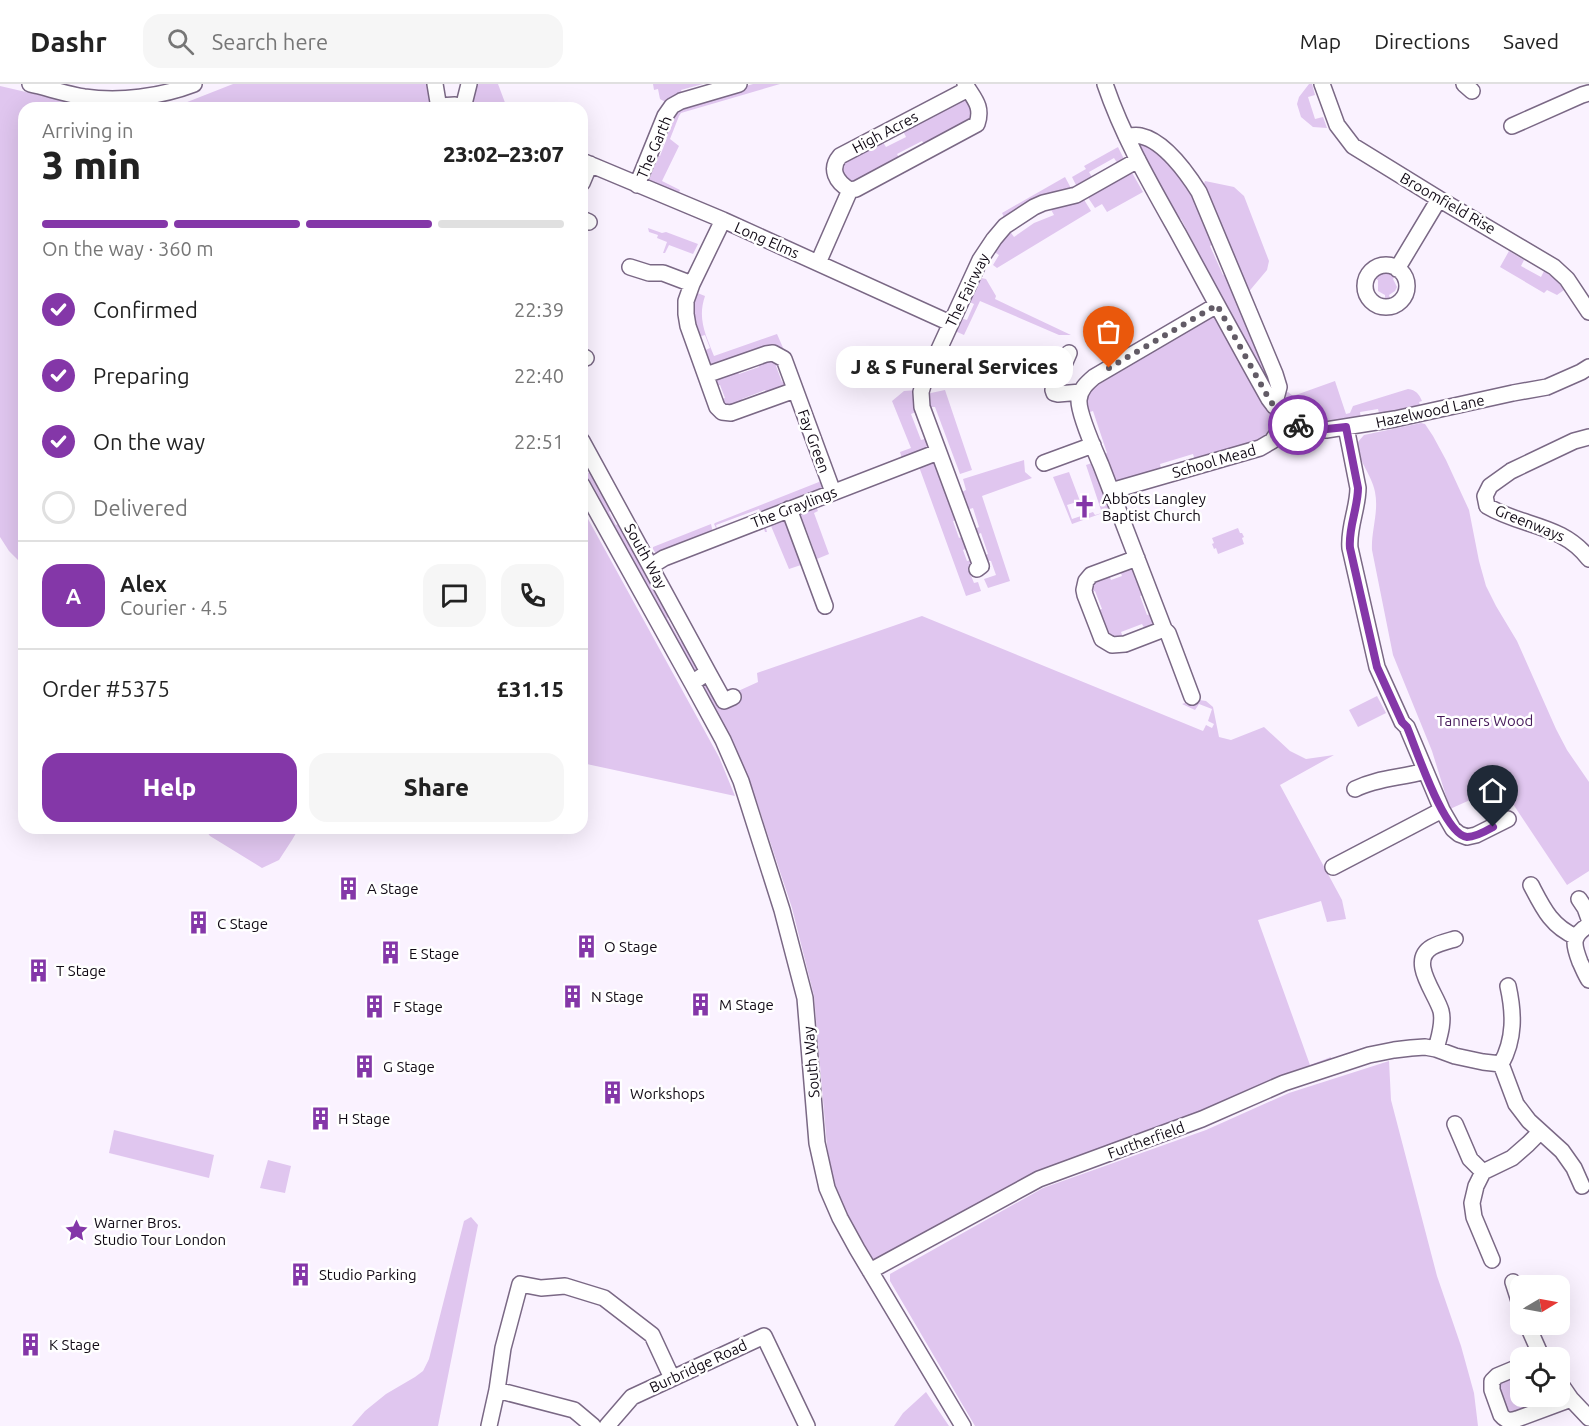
<!DOCTYPE html>
<html lang="en">
<head>
<meta charset="utf-8">
<style>
  body { margin:0; font-family:Ubuntu,sans-serif; background:#f6f6f6; color:#222; height:100vh; display:flex; flex-direction:column; font-size:22px; white-space:nowrap }
  * { box-sizing:border-box; margin:0 }
  p { font-size:20px; color:#767676 }
  .icon { flex:none; width:33px; height:33px; fill:none; stroke:currentColor; stroke-width:2; stroke-linecap:round; stroke-linejoin:round }
  .map { position:relative; flex:1; overflow:hidden }
  .details { position:absolute; left:18px; top:18px; width:570px; height:732px; display:flex; flex-direction:column; background:#fff; border-radius:18px; box-shadow:0 6px 24px #0002 }
  .details>* { flex:none }
  .needle { width:39px; rotate:80deg }
  .controls { position:absolute; left:1510px; top:1191px; display:grid; gap:12px }
  .controls a { display:grid; place-items:center; width:60px; height:60px; border-radius:12px; background:#fff; box-shadow:0 6px 24px #0002; font-size:30px }
  .pin { position:absolute; display:grid; place-items:center; width:51px; height:51px; color:#fff; margin:-62px -26px; border-radius:50% 50% 50% 0; rotate:-45deg; box-shadow:0 0 6px #0007 }
  .pin .icon { rotate:45deg }
  .courier { position:absolute; display:grid; place-items:center; width:60px; height:60px; margin:-30px; border:4px solid #8437a8; border-radius:50%; background:#fff; color:#222; box-shadow:0 2px 8px #0007 }
  .bubble { position:absolute; height:42px; border-radius:18px; background:#fff; box-shadow:0 6px 24px #0002; font-size:20px; font-weight:800; line-height:42px; text-align:center }
  .summary em { font-style:normal; font-weight:800 }
  .summary div { display:flex; flex-direction:column-reverse }
  .summary { display:flex; align-items:center; justify-content:space-between; height:102px; padding:0 24px }
  h1 { font-size:39px; font-weight:800; line-height:45px }
  .bar { display:grid; grid-template-columns:repeat(4,1fr); gap:9px 6px; align-content:center; height:72px; padding:0 24px }
  .bar i { height:8px; border-radius:4px; background:#e0e0e0 }
  .bar .on { background:#8437a8 }
  .bar p { grid-column:span 4 }
  .line { display:flex; align-items:center; gap:15px; padding:0 24px; border-top:2px solid #e0e0e0 }
  .line div { flex:1 }
  .round { display:grid; place-items:center; flex:none; width:63px; height:63px; border-radius:18px; background:#f6f6f6 }
  ol { padding:0 24px; list-style:none }
  li { display:flex; align-items:center; gap:18px; height:66px }
  li p { margin-inline-start:auto }
  li .icon { padding:6px; border-radius:50%; background:#8437a8; color:#fff; stroke-width:4 }
  li:last-child { color:#767676 }
  li i { width:33px; height:33px; border:3px solid #e0e0e0; border-radius:50% }
  .action { display:flex; gap:12px; margin-top:auto; padding:12px 24px }
  .action a { flex:1; height:69px; border-radius:18px; background:#8437a8; color:#fff; font-size:24px; font-weight:800; line-height:69px; text-align:center }
  .action a+a { background:#f6f6f6; color:#222 }
  header { display:flex; align-items:center; gap:36px; box-sizing:border-box; height:84px; padding:0 30px; background:#fff; border-bottom:2px solid #e0e0e0 }
  header strong { font-size:28px }
  nav { display:flex; gap:33px; margin-inline-start:auto; font-size:21px }
  .search { width:420px; height:54px; background:#f6f6f6; display:flex; align-items:center; gap:15px; box-sizing:border-box; padding:0 21px; border-radius:18px; color:#767676; font-size:22px }
  .map>svg:first-child { display:block }
</style>
</head>
<body>
<header>
<strong>Dashr</strong>
<div class="search"><svg class="icon" aria-label="search" viewBox="0 0 24 24"><circle cx="10" cy="10" r="6"/><path d="M15 15l6 6"/></svg>Search here</div>
<nav><a>Map</a><a>Directions</a><a>Saved</a></nav>
</header>
<div class="map">
<svg width="1589" height="1342" viewBox="0 0 1589 1342">
  <rect width="100%" height="100%" fill="#faf2ff"/>
  <!-- green -->
  <path fill="#e0c6ef" d="M 233,0 L 428,0 L 431,24 L 172,24 Z
    M 475,0 L 498,0 L 507,24 C 494,24 480,27 470,19 Z
    M 653,0 L 703,0 L 681,6 L 683,13 L 669,20 L 660,15 L 658,5 L 654,6 Z
    M 753,0 L 780,0 L 681,29 L 679,32 L 670,55 L 679,62 L 662,97 L 680,106 L 678,112 L 646,97 L 653,69 L 660,72 L 667,54 L 661,51 L 681,21 Z
    M 1309,0 L 1312,0 L 1315,11 L 1308,13 L 1315,35 L 1323,33 L 1327,44 L 1313,43 L 1301,33 L 1297,20 L 1299,13 Z
    M 0,2 L 69,18 L 75,24 L 24,24 L 24,482 L 9,467 L 0,453 Z
    M 963,14 L 968,15 L 976,32 L 926,63 L 922,57 L 897,70 L 901,77 L 853,100 L 844,95 L 841,80 L 844,76 L 881,55 L 886,63 L 906,53 L 902,45 Z
    M 1137,58 L 1149,59 L 1186,96 L 1216,158 L 1210,162 L 1223,191 L 1230,188 L 1267,292 L 1273,296 L 1270,307 L 1196,174 L 1196,164 L 1181,135 L 1174,131 L 1138,62 Z
    M 1118,63 L 1124,75 L 1118,80 L 1114,74 L 1089,88 L 1093,95 L 1077,103 L 1072,93 L 1086,85 L 1084,82 Z
    M 1131,87 L 1143,108 L 1107,128 L 1102,120 L 1095,124 L 1087,112 Z
    M 1065,93 L 1072,106 L 1005,135 L 1002,129 Z
    M 1205,97 L 1234,103 L 1244,112 L 1269,177 L 1267,186 L 1246,211 L 1203,102 Z
    M 1083,114 L 1091,127 L 997,184 L 993,181 L 999,171 L 991,166 L 1009,146 L 1014,153 L 1034,139 L 1054,131 L 1049,122 Z
    M 648,144 L 662,149 L 666,148 L 698,160 L 693,170 L 669,161 L 665,169 L 663,169 L 667,158 L 657,154 L 658,151 L 649,148 Z
    M 1509,167 L 1524,176 L 1521,182 L 1541,193 L 1544,187 L 1558,197 L 1564,206 L 1557,211 L 1547,206 L 1544,209 L 1500,183 Z
    M 1386,187 L 1396,190 L 1393,195 L 1397,203 L 1395,207 L 1389,211 L 1391,218 L 1385,219 L 1385,211 L 1378,207 L 1378,196 L 1373,194 L 1377,190 Z
    M 977,193 L 986,195 L 996,212 L 995,215 L 1071,251 L 1059,251 L 980,217 L 964,251 L 955,247 L 960,234 L 967,236 L 974,220 L 965,216 Z
    M 695,208 L 705,212 C 697,235 706,251 714,272 L 777,250 L 784,266 L 772,261 L 719,281 L 710,280 L 707,277 L 703,267 L 710,264 L 705,251 L 698,253 L 691,229 Z
    M 1215,232 L 1264,320 L 1278,338 L 1266,356 L 1196,379 L 1193,370 L 1160,380 L 1162,389 L 1115,399 L 1101,371 L 1107,369 L 1093,327 L 1087,329 L 1085,315 L 1095,297 L 1098,301 L 1210,233 Z
    M 947,263 L 956,267 L 950,280 L 963,288 L 960,296 L 927,303 Z
    M 767,272 L 782,279 L 776,282 L 782,298 L 789,296 L 789,300 L 768,313 L 765,306 L 742,315 L 744,322 L 732,325 L 718,317 L 725,314 L 720,301 L 713,303 L 713,296 L 736,283 L 739,290 L 759,283 L 756,275 Z
    M 1335,297 L 1346,330 L 1350,329 L 1353,322 L 1408,305 C 1416,306 1419,310 1422,317 L 1419,318 L 1420,321 L 1429,320 L 1430,323 L 1380,333 L 1378,325 L 1360,328 L 1361,335 C 1325,341 1316,341 1282,325 L 1282,315 L 1286,313 L 1285,309 L 1288,308 L 1293,312 Z
    M 918,306 L 918,327 L 911,330 L 921,356 L 928,354 C 929,369 916,372 903,378 L 900,368 L 911,364 L 892,317 L 904,307 Z
    M 945,306 L 972,386 L 960,390 L 935,323 L 927,323 L 926,310 Z
    M 1421,339 L 1425,340 L 1433,352 L 1446,376 L 1469,426 L 1479,477 L 1486,502 L 1496,522 L 1517,557 L 1556,645 L 1567,666 L 1589,698 L 1589,787 L 1567,801 L 1501,702 L 1450,725 L 1432,667 L 1393,571 L 1372,466 C 1371,447 1379,428 1375,408 C 1372,391 1358,377 1357,359 L 1364,351 Z
    M 936,376 L 960,435 L 953,437 L 959,454 L 966,451 L 971,463 L 963,466 L 967,477 L 975,475 L 972,482 L 968,484 L 974,499 L 978,498 L 981,507 L 966,512 L 918,380 Z
    M 1024,376 L 1025,388 L 1032,394 L 982,412 L 1010,497 L 988,504 L 984,495 L 996,491 L 991,477 L 985,476 L 981,473 L 988,470 L 981,449 L 973,452 L 971,447 L 979,443 L 973,424 L 963,427 L 957,410 L 966,406 L 963,395 Z
    M 1092,379 L 1094,380 L 1111,426 L 1072,440 L 1053,393 L 1069,388 L 1080,417 L 1067,421 L 1072,435 L 1093,428 L 1095,431 L 1102,429 L 1086,381 Z
    M 582,382 L 586,390 L 594,386 L 615,424 L 609,428 L 616,441 L 622,438 L 673,530 L 667,534 L 681,558 L 687,555 L 701,585 L 696,589 L 692,588 L 582,391 Z
    M 824,396 L 826,403 L 762,432 L 759,425 L 716,441 L 718,448 L 714,440 L 715,439 Z
    M 815,421 L 818,427 L 814,429 L 829,470 L 812,477 L 808,468 L 814,466 L 806,445 L 801,447 L 798,429 Z
    M 582,424 L 719,673 L 735,712 L 582,679 Z
    M 784,434 L 787,436 L 804,480 L 789,485 L 771,442 L 766,444 L 767,448 L 765,448 L 763,441 Z
    M 711,440 L 713,449 L 656,470 L 653,465 L 653,463 Z
    M 1238,444 L 1240,449 L 1242,449 L 1244,453 L 1242,454 L 1244,460 L 1218,470 L 1216,464 L 1214,465 L 1212,460 L 1214,459 L 1212,454 Z
    M 1134,482 L 1147,509 L 1140,512 L 1147,531 L 1154,529 L 1155,540 L 1146,547 L 1142,540 L 1121,548 L 1124,556 L 1111,556 L 1096,527 L 1102,525 L 1095,507 L 1089,509 L 1089,499 L 1108,489 L 1111,496 L 1122,492 L 1119,484 Z
    M 922,532 L 1203,647 L 1206,641 L 1212,644 L 1214,640 L 1208,637 L 1212,625 L 1199,620 L 1195,626 L 1182,620 L 1185,619 L 1188,621 L 1197,618 L 1199,616 L 1206,617 L 1213,623 L 1219,653 L 1231,656 L 1264,643 L 1290,667 L 1306,675 L 1334,671 L 1280,701 L 1342,816 L 1346,835 L 1327,838 L 1321,817 L 1258,836 L 1310,981 L 1331,973 L 1329,981 L 1037,1092 L 875,1176 L 871,1175 L 847,1132 L 833,1096 L 827,1062 L 814,912 L 792,824 L 757,718 L 701,599 L 709,598 L 723,625 L 740,617 L 736,608 L 758,598 L 757,589 Z
    M 1377,612 L 1386,629 L 1358,643 L 1349,626 Z
    M 204,744 L 299,744 L 292,756 L 279,776 L 262,784 L 210,752 Z
    M 1389,977 L 1391,1016 L 1437,1192 L 1461,1262 L 1474,1309 L 1478,1342 L 975,1342 L 890,1197 L 890,1190 L 1043,1104 L 1206,1046 L 1289,1009 Z
    M 114,1046 L 214,1071 L 209,1094 L 109,1069 Z
    M 268,1076 L 291,1082 L 285,1109 L 260,1104 Z
    M 471,1133 L 478,1141 L 438,1342 L 352,1342 L 365,1327 L 386,1310 L 415,1293 L 423,1287 L 429,1275 L 464,1137 Z
    M 1521,1288 L 1521,1312 L 1558,1312 L 1509,1332 L 1495,1301 Z
    M 926,1308 L 949,1342 L 894,1342 L 903,1329 Z"/>
  <g fill="none" stroke-linecap="round" stroke-linejoin="round">
    <defs>
      <path id="minor" d="M 30,0 C 48,4 66,10 84,13 C 120,18 160,13 194,0
        M 435,0 L 439,24
        M 1105,0 C 1123,53 1151,101 1178,149 C 1208,204 1238,260 1269,315 C 1283,335 1301,346 1326,346 L 1395,335 L 1513,309 L 1547,303 L 1581,288 L 1589,283
        M 1322,0 L 1337,41 L 1353,62 L 1439,115 L 1554,183 L 1567,195 L 1589,228
        M 1464,0 L 1472,7
        M 439,22 L 455,21 L 464,24
        M 463,24 L 469,0
        M 1512,42 L 1582,11 L 1589,9
        M 1126,52 C 1131,52 1137,51 1141,52 C 1164,57 1187,89 1199,108 L 1275,290 L 1279,303 L 1274,322
        M 582,77 L 723,136 L 950,239
        M 582,99 L 590,80
        M 637,101 L 665,32 L 672,22 L 681,17 L 739,0
        M 850,106 C 836,98 829,85 840,72 L 968,5
        M 582,135 L 589,138
        M 723,136 L 692,200 L 686,217 L 686,230 L 688,242 L 717,323 L 722,328 L 731,329 L 795,306
        M 818,179 L 850,106 L 856,105 L 977,40 C 983,22 974,15 965,0
        M1365 202a21 21 0 1 1 42 0a21 21 0 1 1-42 0Z
        M 630,183 L 649,189 L 663,189 L 692,200
        M 1397,185 L 1439,115
        M 1069,269 L 1053,306 L 1054,309 L 1058,310 L 1081,308
        M 582,272 L 586,274
        M 706,291 L 766,270 L 773,269 L 784,275 L 833,408
        M 1346,343 L 1358,404 C 1358,424 1348,444 1350,464 L 1377,583 L 1402,638 L 1407,643 L 1442,726 L 1453,745 L 1459,750 L 1467,753 L 1476,751 L 1508,735
        M 1589,353 L 1574,357 L 1511,387 L 1490,402 L 1485,412 L 1487,422 C 1522,443 1563,440 1589,475
        M 582,357 L 708,588 L 692,599
        M 1044,379 L 1093,361
        M 582,401 L 692,599 L 723,656 L 741,697 L 782,826 L 805,914 L 817,1059 L 827,1104 L 840,1134 L 857,1165 L 963,1342
        M 1111,407 L 1260,364 L 1272,357 L 1287,335
        M 789,425 L 825,522
        M 1137,474 L 1091,491 L 1086,497 L 1084,506 L 1085,511 L 1102,555 L 1112,561 L 1125,560 L 1164,545 C 1143,490 1122,436 1101,381 C 1095,367 1078,329 1079,316 C 1080,305 1087,299 1094,293 L 1217,221
        M 651,482 L 664,474 L 938,368
        M 977,485 L 981,482 L 922,323 L 921,308 L 924,298 L 980,176 L 994,155 L 1005,142 L 1034,123 L 1043,119 L 1076,111 L 1138,76
        M 1164,545 L 1168,549 L 1192,613
        M 708,588 L 724,617 L 733,613
        M 1355,705 C 1377,694 1401,694 1425,687
        M 1333,783 L 1442,726
        M 1531,801 C 1543,824 1551,842 1576,853
        M 1579,815 L 1585,824 L 1589,835
        M 1589,841 C 1571,852 1573,860 1580,878 C 1583,884 1585,890 1589,896
        M 1436,965 C 1439,953 1444,939 1441,927 C 1436,909 1408,877 1432,863 C 1439,859 1448,857 1455,855
        M 1501,980 C 1515,955 1514,929 1508,902
        M 1455,1040 L 1470,1075 L 1483,1088
        M 1492,1176 L 1474,1133 L 1472,1119 L 1476,1102 L 1483,1088 L 1512,1074 L 1528,1060 L 1540,1048
        M 870,1187 L 1039,1095 L 1202,1035 L 1284,999 L 1369,971 L 1394,966 L 1411,964 L 1425,963 L 1436,965 L 1455,972 L 1483,978 L 1501,980 L 1516,1020 L 1529,1037 L 1562,1067 L 1574,1084 L 1582,1102
        M 1513,1198 L 1521,1223
        M 1527,1240 L 1542,1274
        M 1521,1282 L 1497,1292 L 1492,1297 L 1492,1306 L 1501,1331 C 1506,1337 1510,1337 1517,1335 L 1571,1315
        M 1560,1299 L 1571,1315 L 1589,1334
        M 497,1306 L 574,1326 L 593,1342
        M 489,1342 L 497,1306 L 503,1264 L 520,1200 L 541,1204 L 565,1202 L 604,1214 L 652,1251 L 672,1294
        M 607,1342 L 632,1313 L 764,1252 L 807,1342"/>
    </defs>
    <!-- minor casing -->
    <use href="#minor" stroke="#7a6885" stroke-width="18"/>
    <!-- minor -->
    <use href="#minor" stroke="#fff" stroke-width="15"/>
  </g>
  <g fill="none" stroke-linecap="round" stroke-linejoin="round">
    <!-- done -->
    <path stroke="#625b66" stroke-width="6" stroke-dasharray="0 10.8" d="M 1109,284 L 1217,221 L 1269,315 C 1277,327 1285,335 1298,341"/>
    <!-- route -->
    <path stroke="#8437a8" stroke-width="8" d="M 1298,341 L 1317,346 L 1346,343 L 1358,404 C 1358,424 1348,444 1350,464 L 1377,583 L 1402,638 L 1407,643 C 1416,664 1444,751 1467,753 C 1476,753 1486,747 1493,743"/>
  </g>
  <!-- icons -->
  <defs>
    <symbol id="church-bare" viewBox="-9 -9 18 18"><path d="M-1.2-6h2.4v3.5h3.3v2.4h-3.3V6h-2.4V-.1h-3.3v-2.4h3.3Z" fill="#8437a8" stroke="#fff" stroke-width="2.5" paint-order="stroke"/></symbol>
    <symbol id="building-bare" viewBox="-9 -9 18 18"><path d="M-4-6H4V6H1V3H-1V6H-4ZM-2.5-4.3h1.7v1.8h-1.7ZM.8-4.3h1.7v1.8H.8ZM-2.5-1h1.7V.8h-1.7ZM.8-1h1.7V.8H.8Z" fill="#8437a8" stroke="#fff" stroke-width="2.5" paint-order="stroke"/></symbol>
    <symbol id="sight-bare" viewBox="-9 -9 18 18"><path d="M0-6L1.8-2.2L6-1.7L2.9 1.2L3.7 5.4L0 3.3L-3.7 5.4L-2.9 1.2L-6-1.7L-1.8-2.2Z" fill="#8437a8" stroke="#fff" stroke-width="2.5" paint-order="stroke"/></symbol>
  </defs>
  <g fill-rule="evenodd">
    <use href="#church-bare" x="1068" y="406" width="33" height="33"/>
    <use href="#building-bare" x="332" y="788" width="33" height="33"/>
    <use href="#building-bare" x="182" y="822" width="33" height="33"/>
    <use href="#building-bare" x="570" y="846" width="33" height="33"/>
    <use href="#building-bare" x="374" y="852" width="33" height="33"/>
    <use href="#building-bare" x="22" y="870" width="33" height="33"/>
    <use href="#building-bare" x="556" y="896" width="33" height="33"/>
    <use href="#building-bare" x="684" y="904" width="33" height="33"/>
    <use href="#building-bare" x="358" y="906" width="33" height="33"/>
    <use href="#building-bare" x="348" y="966" width="33" height="33"/>
    <use href="#building-bare" x="596" y="992" width="33" height="33"/>
    <use href="#building-bare" x="304" y="1018" width="33" height="33"/>
    <use href="#sight-bare" x="60" y="1130" width="33" height="33"/>
    <use href="#building-bare" x="284" y="1174" width="33" height="33"/>
    <use href="#building-bare" x="14" y="1244" width="33" height="33"/>
  </g>
  <g text-anchor="middle" dominant-baseline="central" stroke-width="5" stroke-linejoin="round" paint-order="stroke">
    <!-- street labels -->
    <g font-size="15" fill="#100914" stroke="#fff">
      <text transform="translate(885 48) rotate(-28)">High Acres</text>
      <text transform="translate(654 63) rotate(-67)">The Garth</text>
      <text transform="translate(1448 119) rotate(30)">Broomfield Rise</text>
      <text transform="translate(767 156) rotate(24)">Long Elms</text>
      <text transform="translate(967 206) rotate(-64)">The Fairway</text>
      <text transform="translate(1430 327) rotate(-12)">Hazelwood Lane</text>
      <text transform="translate(814 357) rotate(70)">Fay Green</text>
      <text transform="translate(1214 377) rotate(-16)">School Mead</text>
      <text transform="translate(794 423) rotate(-21)">The Graylings</text>
      <text transform="translate(1530 439) rotate(22)">Greenways</text>
      <text transform="translate(646 472) rotate(61)">South Way</text>
      <text transform="translate(811 978) rotate(-95)">South Way</text>
      <text transform="translate(1146 1056) rotate(-20)">Furtherfield</text>
      <text transform="translate(698 1282) rotate(-25)">Burbridge Road</text>
    </g>
    <!-- poi labels -->
    <g font-size="15" fill="#100914" stroke="#fff" text-anchor="start">
      <text x="1102" y="414">Abbots Langley<tspan x="1102" dy="17">Baptist Church</tspan></text>
      <text x="367" y="804">A Stage</text>
      <text x="217" y="839">C Stage</text>
      <text x="604" y="862">O Stage</text>
      <text x="409" y="869">E Stage</text>
      <text x="56" y="886">T Stage</text>
      <text x="591" y="912">N Stage</text>
      <text x="719" y="920">M Stage</text>
      <text x="393" y="922">F Stage</text>
      <text x="383" y="982">G Stage</text>
      <text x="630" y="1009">Workshops</text>
      <text x="338" y="1034">H Stage</text>
      <text x="94" y="1138">Warner Bros.<tspan x="94" dy="17">Studio Tour London</tspan></text>
      <text x="319" y="1190">Studio Parking</text>
      <text x="49" y="1260">K Stage</text>
    </g>
    <!-- park labels -->
    <g font-size="15" fill="#471b5b" stroke="#fff">
      <text x="1485" y="636">Tanners Wood</text>
    </g>
  </g>
</svg>
<div class="controls">
<a><svg class="needle" viewBox="-14 -14 28 28"><path d="M0-13l5 13h-10z" fill="#e53935"/><path d="M0 13l5-13h-10z" fill="#767676"/></svg></a>
<a><svg class="icon" aria-label="locate" viewBox="0 0 24 24"><circle cx="12" cy="12" r="6"/><path d="M12 2v4M12 18v4M2 12h4M18 12h4"/></svg></a>
</div>
<div class="pin" style="left:1109px;top:284px;background:#ea580c"><svg class="icon" aria-label="bag" viewBox="0 0 24 24"><path d="M5 8h14l-1 12H6zM9 8a3 3 0 0 1 6 0"/></svg></div>
<div class="pin" style="left:1493px;top:743px;background:#1f2937"><svg class="icon" aria-label="home" viewBox="0 0 24 24"><path d="M3 11l9-7 9 7M6 9v11h12V9"/></svg></div>
<div class="courier" style="left:1298px;top:341px"><svg class="icon" aria-label="bike" viewBox="0 0 24 24"><circle cx="6" cy="16" r="4"/><circle cx="18" cy="16" r="4"/><path d="M6 16l4-8h5l3 8M10 8l3 8H6M13 5h3"/></svg></div>
<div class="bubble" style="left:836px;top:262px;width:237px">J &amp; S Funeral Services</div>
<section class="details">
<div class="summary"><div><h1>3 min</h1><p>Arriving in</p></div><em>23:02–23:07</em></div>
<div class="bar"><i class="on"></i><i class="on"></i><i class="on"></i><i></i><p>On the way · 360 m</p></div>
<ol>
<li><svg class="icon" aria-label="check" viewBox="0 0 24 24"><path d="M5 12l5 5 9-10"/></svg>Confirmed<p>22:39</p></li>
<li><svg class="icon" aria-label="check" viewBox="0 0 24 24"><path d="M5 12l5 5 9-10"/></svg>Preparing<p>22:40</p></li>
<li><svg class="icon" aria-label="check" viewBox="0 0 24 24"><path d="M5 12l5 5 9-10"/></svg>On the way<p>22:51</p></li>
<li><i></i>Delivered</li>
</ol>
<div class="line" style="height:108px"><b class="round" style="background:#8437a8;color:#fff">A</b><div><b>Alex</b><p>Courier · 4.5</p></div><a class="round"><svg class="icon" aria-label="chat" viewBox="0 0 24 24"><path d="M4 5h16v11H9l-5 4z"/></svg></a><a class="round"><svg class="icon" aria-label="phone" viewBox="0 0 24 24"><path d="M5 4h4l2 5-3 2q2 4 5 5l2-3 5 2v4C11 20 4 13 5 4z"/></svg></a></div>
<div class="line" style="height:78px"><div>Order #5375</div><b>£31.15</b></div>
<div class="action"><a>Help</a><a>Share</a></div>
</section>
</div>
</body>
</html>
